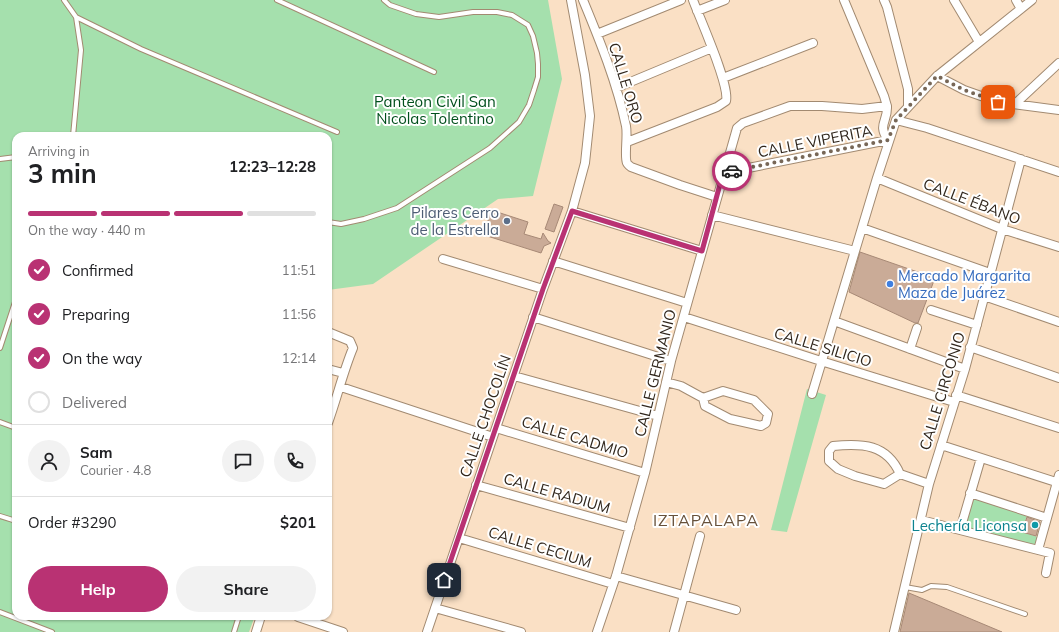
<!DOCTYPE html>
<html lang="en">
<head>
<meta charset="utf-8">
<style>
  body { margin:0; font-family:Mulish,sans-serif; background:#f2f2f2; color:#202124; height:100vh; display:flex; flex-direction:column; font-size:15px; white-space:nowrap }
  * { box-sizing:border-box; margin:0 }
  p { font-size:13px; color:#757577 }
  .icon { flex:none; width:22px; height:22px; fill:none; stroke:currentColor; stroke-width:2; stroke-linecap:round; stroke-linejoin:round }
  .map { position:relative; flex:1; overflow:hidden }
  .sheet { position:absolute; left:12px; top:132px; width:320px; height:488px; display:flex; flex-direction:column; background:#fff; border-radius:12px; box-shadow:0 1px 3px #0004 }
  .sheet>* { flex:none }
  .pin { position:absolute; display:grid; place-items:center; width:34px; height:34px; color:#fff; margin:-17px; border-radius:8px; box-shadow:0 2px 6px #0006 }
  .courier { position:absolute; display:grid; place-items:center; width:40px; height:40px; margin:-20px; border:3px solid #b93273; border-radius:50%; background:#fff; color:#222; box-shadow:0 1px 5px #0007 }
  .headline em { font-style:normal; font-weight:700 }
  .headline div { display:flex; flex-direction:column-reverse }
  .headline { display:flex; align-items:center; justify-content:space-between; height:68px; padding:0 16px }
  h1 { font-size:26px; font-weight:700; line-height:30px }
  .bar { display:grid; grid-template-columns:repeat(4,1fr); gap:6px 4px; align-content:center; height:48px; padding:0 16px }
  .bar i { height:5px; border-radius:3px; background:#e0e0e0 }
  .bar .on { background:#b93273 }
  .bar p { grid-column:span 4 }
  .line { display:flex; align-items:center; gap:10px; padding:0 16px; border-top:1px solid #e0e0e0 }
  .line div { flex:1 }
  .round { display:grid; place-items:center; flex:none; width:42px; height:42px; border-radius:21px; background:#f2f2f2 }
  ol { padding:0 16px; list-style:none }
  li { display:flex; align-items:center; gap:12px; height:44px }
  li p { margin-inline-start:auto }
  li .icon { padding:4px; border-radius:50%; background:#b93273; color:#fff; stroke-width:4 }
  li:last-child { color:#757577 }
  li i { width:22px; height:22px; border:2px solid #e0e0e0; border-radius:50% }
  .primary-button { display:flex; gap:8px; margin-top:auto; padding:8px 16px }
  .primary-button a { flex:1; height:46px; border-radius:24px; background:#b93273; color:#fff; font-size:16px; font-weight:700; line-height:46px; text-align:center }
  .primary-button a+a { background:#f2f2f2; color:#202124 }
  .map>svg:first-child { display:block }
</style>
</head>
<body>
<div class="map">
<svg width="1059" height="632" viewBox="0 0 1059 632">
  <rect width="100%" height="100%" fill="#fae0c5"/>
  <!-- green -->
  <path fill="#a5e0ad" d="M 0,0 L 548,0 L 562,79 L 533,196 L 498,199 L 373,284 L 328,290 L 328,136 L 16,136 L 16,616 L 255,616 L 249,632 L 0,632 Z
    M 807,389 L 826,395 L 787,532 L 771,530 Z
    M 970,493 L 1028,512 L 1022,532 L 1041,538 L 1038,550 L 960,530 Z"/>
  <!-- building -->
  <path fill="#caab97" stroke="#a78976" d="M 554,204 L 563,207 L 554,232 L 545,229 Z
    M 491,210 L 528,222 L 524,234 L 541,239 L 543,233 L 548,241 L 551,243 L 544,246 L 541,253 L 484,235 Z
    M 860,252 L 935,278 L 918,323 L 915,323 L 849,292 Z
    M 1027,517 L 1040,522 L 1036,536 L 1022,532 Z
    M 909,593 L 1002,632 L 900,632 Z"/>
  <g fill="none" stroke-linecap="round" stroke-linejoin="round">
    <defs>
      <path id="lane" d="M 64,0 L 76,17 L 81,50 L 73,136
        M 277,0 L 434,72
        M 76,17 L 141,49 L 337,132
        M 0,159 L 16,157
        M 328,222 L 341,224 L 364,219 L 397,208 L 490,148 L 519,122 L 529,105 L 534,90 L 538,77 L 538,64 L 537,53 L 533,36 L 528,25 L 512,15 L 497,12 L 473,12 L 439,17 L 416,14 L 390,5 L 384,0
        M 0,348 L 16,299
        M 0,422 L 16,428
        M 0,516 L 16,521
        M 905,587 L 922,590 L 931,586 L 947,587 L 1025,614
        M 0,612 L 52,632
        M 234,632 L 239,616"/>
      <path id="street" d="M 583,0 C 600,41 617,83 626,126 C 628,136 624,157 627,163 C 627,164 631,167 631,167 L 680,185 L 717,197
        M 844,0 L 884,96 C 885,99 886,103 887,106 C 888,122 877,124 888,140
        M 884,0 L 887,7 L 908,89 L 908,106
        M 954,0 L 979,42
        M 1016,0 L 1021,9
        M 697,11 L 725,0
        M 597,34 L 681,0
        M 937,76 L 964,90 L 998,102 L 1059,110
        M 723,78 L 813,43
        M 616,88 L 712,48
        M 1015,104 L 1059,63
        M 896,120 L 927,128 L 1059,172
        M 627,142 L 717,107 L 726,101 C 730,85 700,19 693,0
        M 723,173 L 888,140
        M 877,178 L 1002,229 L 1059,247
        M 572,211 L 702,251
        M 712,215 L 855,251
        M 862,228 L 990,273
        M 443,259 L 543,289
        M 553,261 L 687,303
        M 984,296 L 1059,322
        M 931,310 L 977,325
        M 533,317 L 671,361
        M 684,317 L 821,361 L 954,402
        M 834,321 L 965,369
        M 328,332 L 350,341 L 353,348 C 343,372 337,398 328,423
        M 970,347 L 1059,378
        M 910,349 L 917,328
        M 328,369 L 343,373
        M 514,376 L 658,416
        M 666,382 L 681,386 L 703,398 L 723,391 L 754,400 L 768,414 L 766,423 L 761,426 L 730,419 L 705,406 L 703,398
        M 341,387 L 493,437
        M 812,394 L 877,178 L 896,120 L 937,76 L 1032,0
        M 956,395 L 1059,428
        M 496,428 L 645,473
        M 941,445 L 1059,483
        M 900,474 L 884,484 L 855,476 L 838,469 L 829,461 L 829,451 L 833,446 C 862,443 887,444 900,474 L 929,484
        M 476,485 L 630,528
        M 970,493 L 1047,518
        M 921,520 L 1050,553 L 1046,573
        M 960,530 L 981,458
        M 459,538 L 613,584
        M 1038,550 L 1059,475
        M 616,576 L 736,610
        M 435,608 L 521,632
        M 298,617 L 343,632
        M 256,632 L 261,616
        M 427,632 L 543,289 L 572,211 L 585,163 L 590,116 L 585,75 L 571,0
        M 597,632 L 616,576 L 645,473 L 671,361 L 737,128 L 743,123 L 790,106 L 822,106 L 862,109 L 887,106
        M 674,632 L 700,536
        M 894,632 L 929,484 L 965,369 L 1021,159"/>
    </defs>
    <!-- lane casing -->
    <use href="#lane" stroke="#a28a71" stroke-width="6"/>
    <!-- street casing -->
    <use href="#street" stroke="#a28a71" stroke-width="10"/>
    <!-- lane -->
    <use href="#lane" stroke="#fff" stroke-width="4"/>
    <!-- street -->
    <use href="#street" stroke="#fff" stroke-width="8"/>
  </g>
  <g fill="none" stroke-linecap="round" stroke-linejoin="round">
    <!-- done -->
    <path stroke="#776757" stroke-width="4" stroke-dasharray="0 7.2" d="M 732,171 L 888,140 L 896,120 L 937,76 L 964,90 L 998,102"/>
    <!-- route -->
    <path stroke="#b93273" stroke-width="5" d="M 444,580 L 543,289 L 572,211 L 702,251 L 723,173 L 732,171"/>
  </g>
  <!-- markers -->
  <circle fill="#5c6f8a" stroke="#fff" stroke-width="1.5" cx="507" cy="221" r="4"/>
  <circle fill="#3f7fe0" stroke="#fff" stroke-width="1.5" cx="890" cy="284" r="4"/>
  <circle fill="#0f9aa8" stroke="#fff" stroke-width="1.5" cx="1035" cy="525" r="4"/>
  <g text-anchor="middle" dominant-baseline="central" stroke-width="4" stroke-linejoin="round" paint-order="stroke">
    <!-- street labels -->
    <g font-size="15" fill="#30261c" stroke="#fff">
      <text transform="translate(626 83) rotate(73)">CALLE ORO</text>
      <text transform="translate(815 141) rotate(-11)">CALLE VIPERITA</text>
      <text transform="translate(972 201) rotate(21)">CALLE ÉBANO</text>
      <text transform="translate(823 347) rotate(17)">CALLE SILICIO</text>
      <text transform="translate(655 373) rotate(-76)">CALLE GERMANIO</text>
      <text transform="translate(942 391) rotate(-73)">CALLE CIRCONIO</text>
      <text transform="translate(485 416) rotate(-71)">CALLE CHOCOLÍN</text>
      <text transform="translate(575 437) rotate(17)">CALLE CADMIO</text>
      <text transform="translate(557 493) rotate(16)">CALLE RADIUM</text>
      <text transform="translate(540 547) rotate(17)">CALLE CECIUM</text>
    </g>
    <!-- park labels -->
    <g font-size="15" fill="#004f1c" stroke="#fff">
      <text x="435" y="101">Panteon Civil San<tspan x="435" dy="17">Nicolas Tolentino</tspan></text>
    </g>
    <!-- service labels -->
    <g font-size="15" fill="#4e5e75" stroke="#fff" text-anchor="end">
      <text x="499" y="212">Pilares Cerro<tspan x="499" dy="17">de la Estrella</tspan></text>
    </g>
    <!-- shop labels -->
    <g font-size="15" fill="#366cbe" stroke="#fff" text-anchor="start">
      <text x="898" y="275">Mercado Margarita<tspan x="898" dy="17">Maza de Juárez</tspan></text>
    </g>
    <!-- culture labels -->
    <g font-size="15" fill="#0d838f" stroke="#fff" text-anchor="end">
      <text x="1027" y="525">Lechería Liconsa</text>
    </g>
    <!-- neighbourhood labels -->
    <g font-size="16" letter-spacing="1" fill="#67513a" stroke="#fff">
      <text x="706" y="520">IZTAPALAPA</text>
    </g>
  </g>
</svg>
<div class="pin" style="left:998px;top:102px;background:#ea580c"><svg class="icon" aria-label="bag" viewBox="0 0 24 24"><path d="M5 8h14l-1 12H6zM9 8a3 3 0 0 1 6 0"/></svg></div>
<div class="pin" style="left:444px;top:580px;background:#1f2937"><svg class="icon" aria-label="home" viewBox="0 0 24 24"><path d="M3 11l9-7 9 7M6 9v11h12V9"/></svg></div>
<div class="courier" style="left:732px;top:171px"><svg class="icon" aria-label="car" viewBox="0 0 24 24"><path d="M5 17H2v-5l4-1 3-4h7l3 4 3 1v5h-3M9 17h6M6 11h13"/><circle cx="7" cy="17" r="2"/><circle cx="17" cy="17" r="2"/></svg></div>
<section class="sheet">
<div class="headline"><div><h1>3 min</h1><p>Arriving in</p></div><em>12:23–12:28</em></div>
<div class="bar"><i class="on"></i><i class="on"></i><i class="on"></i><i></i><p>On the way · 440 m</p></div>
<ol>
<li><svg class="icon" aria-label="check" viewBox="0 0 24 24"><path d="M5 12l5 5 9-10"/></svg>Confirmed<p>11:51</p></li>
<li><svg class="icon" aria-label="check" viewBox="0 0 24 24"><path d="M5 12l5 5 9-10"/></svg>Preparing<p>11:56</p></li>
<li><svg class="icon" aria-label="check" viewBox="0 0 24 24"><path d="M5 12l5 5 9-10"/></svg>On the way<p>12:14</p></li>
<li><i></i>Delivered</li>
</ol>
<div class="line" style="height:72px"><a class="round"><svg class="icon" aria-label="person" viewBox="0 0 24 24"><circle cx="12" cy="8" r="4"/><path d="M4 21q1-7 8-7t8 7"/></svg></a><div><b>Sam</b><p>Courier · 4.8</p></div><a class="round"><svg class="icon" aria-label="chat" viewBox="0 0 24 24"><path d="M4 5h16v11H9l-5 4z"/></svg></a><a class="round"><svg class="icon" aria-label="phone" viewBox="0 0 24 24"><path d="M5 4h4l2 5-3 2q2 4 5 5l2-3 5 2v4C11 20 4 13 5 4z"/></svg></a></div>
<div class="line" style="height:52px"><div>Order #3290</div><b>$201</b></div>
<div class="primary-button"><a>Help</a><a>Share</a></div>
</section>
</div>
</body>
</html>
